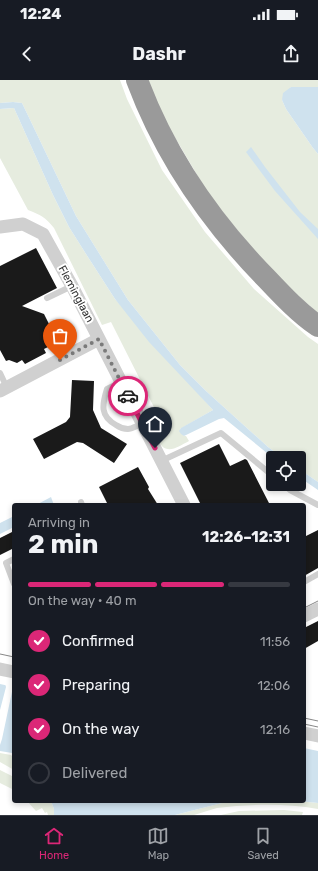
<!DOCTYPE html>
<html lang="en">
<head>
<meta charset="utf-8">
<style>
  body { margin:0; font-family:Rubik,sans-serif; background:#20242c; color:#f1f3f6; height:100vh; display:flex; flex-direction:column; font-size:15px; white-space:nowrap }
  * { box-sizing:border-box; margin:0 }
  p { font-size:13px; color:#9ea1a6 }
  .icon { flex:none; width:22px; height:22px; fill:none; stroke:currentColor; stroke-width:2; stroke-linecap:round; stroke-linejoin:round }
  .map { position:relative; flex:1; overflow:hidden }
  .sheet { position:absolute; left:12px; top:423px; width:294px; height:300px; display:flex; flex-direction:column; background:#171b24; border-radius:4px; box-shadow:0 2px 6px #0003 }
  .sheet>* { flex:none }
  .buttons { position:absolute; left:266px; top:371px; display:grid; gap:8px }
  .buttons a { display:grid; place-items:center; width:40px; height:40px; border-radius:4px; background:#171b24; box-shadow:0 2px 6px #0003; font-size:20px }
  .pin { position:absolute; display:grid; place-items:center; width:34px; height:34px; color:#fff; margin:-41px -17px; border-radius:50% 50% 50% 0; rotate:-45deg; box-shadow:0 0 4px #0007 }
  .pin .icon { rotate:45deg }
  .courier { position:absolute; display:grid; place-items:center; width:40px; height:40px; margin:-20px; border:3px solid #db2777; border-radius:50%; background:#fff; color:#222; box-shadow:0 1px 5px #0007 }
  .overview em { font-style:normal; font-weight:700 }
  .overview div { display:flex; flex-direction:column-reverse }
  .overview { display:flex; align-items:center; justify-content:space-between; height:68px; padding:0 16px }
  h1 { font-size:26px; font-weight:700; line-height:30px }
  .bar { display:grid; grid-template-columns:repeat(4,1fr); gap:6px 4px; align-content:center; height:48px; padding:0 16px }
  .bar i { height:5px; border-radius:3px; background:#363941 }
  .bar .selected { background:#db2777 }
  .bar p { grid-column:span 4 }
  ol { padding:0 16px; list-style:none }
  li { display:flex; align-items:center; gap:12px; height:44px }
  li p { margin-inline-start:auto }
  li .icon { padding:4px; border-radius:50%; background:#db2777; color:#fff; stroke-width:4 }
  li:last-child { color:#9ea1a6 }
  li i { width:22px; height:22px; border:2px solid #363941; border-radius:50% }
  .status { display:flex; justify-content:space-between; align-items:center; height:28px; padding:0 20px; background:#171b24; direction:ltr }
  .status svg { height:11px; fill:currentColor }
  header { display:flex; justify-content:space-between; align-items:center; height:52px; padding:0 16px; background:#171b24; font-size:18px; font-weight:700 }
  .dock { display:flex; justify-content:space-around; align-items:center; height:56px; border-top:1px solid #363941; background:#171b24; font-size:11px; color:#9ea1a6 }
  .dock a { display:grid; justify-items:center; gap:2px }
  .dock .selected { color:#db2777 }
  .map>svg:first-child { display:block }
</style>
</head>
<body>
<div class="status"><b>12:24</b><svg viewBox="0 0 49 12"><path d="M0 12V9h3v3zM5 12V6h3v6zM10 12V3h3v9zM15 12V0h3v12zM26 1h20v11H26zM47 4h2v5h-2z"/></svg></div>
<header><svg class="icon" aria-label="back" viewBox="0 0 24 24"><path d="M15 5l-7 7 7 7"/></svg>Dashr<svg class="icon" aria-label="share" viewBox="0 0 24 24"><path d="M12 15V3M7 8l5-5 5 5M5 13v7h14v-7"/></svg></header>
<div class="map">
<svg width="318" height="735" viewBox="0 0 318 735">
  <rect width="100%" height="100%" fill="#fff"/>
  <!-- green -->
  <path fill="#e6ecdf" d="M 0,0 L 120,0 L 127,19 L 162,90 L 205,152 L 254,209 L 308,257 L 318,264 L 318,402 L 299,389 L 299,378 L 283,378 L 268,367 L 206,311 L 180,285 L 128,220 L 76,136 L 23,25 L 22,23 L 13,22 L 0,23 Z
    M 147,0 L 318,0 L 318,7 L 291,7 L 282,20 L 286,29 L 313,68 L 318,74 L 318,233 L 272,193 L 209,115 L 157,27 Z
    M 14,28 L 53,115 L 69,147 L 86,174 L 115,219 L 213,330 L 180,349 L 184,356 L 186,356 L 189,361 C 177,367 167,376 158,361 L 168,355 L 111,242 L 102,245 L 54,148 C 45,137 41,135 28,130 L 0,78 L 0,29 Z
    M 0,673 L 11,675 L 14,678 L 14,690 L 0,682 Z
    M 0,690 L 14,697 L 14,710 L 0,703 Z
    M 27,721 L 51,721 L 54,729 L 54,735 L 48,735 L 47,732 L 45,733 L 42,728 L 36,731 Z
    M 242,721 L 298,721 L 318,723 L 318,729 C 285,723 250,724 217,728 C 209,730 202,733 194,735 C 188,735 181,735 175,735 L 222,723 Z
    M 284,730 L 303,732 L 302,735 L 221,735 L 239,731 Z"/>
  <!-- water -->
  <path fill="#cfe2ee" d="M 291,7 L 318,7 L 318,74 L 313,68 L 286,29 L 282,20 L 283,13 Z
    M 13,22 L 22,23 L 23,25 L 76,136 L 128,220 L 180,285 L 206,311 L 268,367 L 283,378 L 273,378 L 224,338 L 219,339 L 184,356 L 181,354 L 179,351 L 181,348 L 213,330 L 149,262 L 115,219 L 86,174 L 69,147 L 53,115 L 14,28 L 0,29 L 0,23 Z
    M 251,67 L 265,87 L 300,132 L 318,149 L 318,159 L 275,111 L 246,72 Z
    M 299,389 L 318,402 L 318,410 L 299,397 Z
    M 51,417 L 54,425 L 36,425 Z
    M 14,436 L 14,447 L 0,454 L 0,443 Z
    M 0,604 L 14,607 L 14,674 L 12,673 L 0,671 Z
    M 304,668 L 318,671 L 318,723 L 298,721 L 304,721 Z
    M 51,721 L 242,721 L 222,723 L 175,735 L 54,735 L 54,729 Z"/>
  <!-- pier -->
  <path fill="#fff" d="M 5,603 L 14,605 L 13,607 L 2,659 L 0,665 L 0,630 L 6,607 Z"/>
  <!-- building -->
  <path fill="#1a1a1a" d="M 36,168 L 57,208 L 22,226 L 44,234 L 55,256 L 52,258 L 50,266 L 44,269 L 46,273 L 25,284 L 22,280 L 17,283 L 9,280 L 6,281 L 0,270 L 0,186 Z
    M 72,300 L 94,301 L 93,330 L 101,348 L 127,364 L 114,383 L 83,363 L 77,362 L 44,379 L 33,359 L 66,342 L 70,337 Z
    M 219,364 L 230,386 L 245,379 L 247,380 L 270,425 L 201,425 L 180,383 Z
    M 138,387 L 149,407 L 148,409 L 158,425 L 108,425 L 99,407 Z
    M 318,450 L 318,488 L 304,496 L 304,457 Z
    M 14,451 L 14,468 L 0,475 L 0,458 Z
    M 318,541 L 318,561 L 304,569 L 304,548 Z"/>
  <g fill="none" stroke-linecap="round" stroke-linejoin="round">
    <!-- service -->
    <path stroke="#d0d0d0" stroke-width="6" d="M 47,218 L 72,206
      M 0,293 L 7,308
      M 121,302 L 107,309 C 102,325 100,336 116,345 C 119,347 124,349 128,349 C 132,349 138,345 142,344
      M 161,381 L 221,353 L 273,396
      M 283,404 L 290,410 L 318,425
      M 81,422 L 82,425
      M 14,479 L 6,483 L 14,504
      M 304,502 L 318,494"/>
    <!-- minor -->
    <path stroke="#d0d0d0" stroke-width="13" d="M 0,147 L 23,144 L 43,154 L 72,206 L 184,425
      M 0,311 L 99,259
      M 304,536 L 318,529
      M 0,589 L 14,592
      M 304,653 L 318,656"/>
    <!-- motorway -->
    <path stroke="#9a9a9a" stroke-width="22" d="M 137,0 C 165,75 211,142 267,199 C 283,216 299,233 318,246"/>
    <!-- tram -->
    <path stroke="#888" stroke-width="1" d="M 304,528 L 318,521
      M 0,574 L 14,577
      M 304,638 L 318,641
      M 304,644 L 318,647"/>
  </g>
  <g fill="none" stroke-linecap="round" stroke-linejoin="round">
    <!-- done -->
    <path stroke="#7a7a7a" stroke-width="4" stroke-dasharray="0 7.2" d="M 60,280 L 99,259 L 128,316"/>
    <!-- route -->
    <path stroke="#db2777" stroke-width="5" d="M 128,316 L 155,368"/>
  </g>
  <g text-anchor="middle" dominant-baseline="central" stroke-width="4" stroke-linejoin="round" paint-order="stroke">
    <!-- street labels -->
    <g font-size="11" fill="#333" stroke="#fff">
      <text transform="translate(76 214) rotate(62)">Fleminglaan</text>
    </g>
  </g>
</svg>
<div class="buttons">
<a><svg class="icon" aria-label="locate" viewBox="0 0 24 24"><circle cx="12" cy="12" r="6"/><path d="M12 2v4M12 18v4M2 12h4M18 12h4"/></svg></a>
</div>
<div class="pin" style="left:60px;top:280px;background:#ea580c"><svg class="icon" aria-label="bag" viewBox="0 0 24 24"><path d="M5 8h14l-1 12H6zM9 8a3 3 0 0 1 6 0"/></svg></div>
<div class="pin" style="left:155px;top:368px;background:#1f2937"><svg class="icon" aria-label="home" viewBox="0 0 24 24"><path d="M3 11l9-7 9 7M6 9v11h12V9"/></svg></div>
<div class="courier" style="left:128px;top:316px"><svg class="icon" aria-label="car" viewBox="0 0 24 24"><path d="M5 17H2v-5l4-1 3-4h7l3 4 3 1v5h-3M9 17h6M6 11h13"/><circle cx="7" cy="17" r="2"/><circle cx="17" cy="17" r="2"/></svg></div>
<section class="sheet">
<div class="overview"><div><h1>2 min</h1><p>Arriving in</p></div><em>12:26–12:31</em></div>
<div class="bar"><i class="selected"></i><i class="selected"></i><i class="selected"></i><i></i><p>On the way · 40 m</p></div>
<ol>
<li><svg class="icon" aria-label="check" viewBox="0 0 24 24"><path d="M5 12l5 5 9-10"/></svg>Confirmed<p>11:56</p></li>
<li><svg class="icon" aria-label="check" viewBox="0 0 24 24"><path d="M5 12l5 5 9-10"/></svg>Preparing<p>12:06</p></li>
<li><svg class="icon" aria-label="check" viewBox="0 0 24 24"><path d="M5 12l5 5 9-10"/></svg>On the way<p>12:16</p></li>
<li><i></i>Delivered</li>
</ol>
</section>
</div>
<nav class="dock">
<a class="selected"><svg class="icon" aria-label="home" viewBox="0 0 24 24"><path d="M3 11l9-7 9 7M6 9v11h12V9"/></svg>Home</a>
<a><svg class="icon" aria-label="map" viewBox="0 0 24 24"><path d="M3 6l6-2 6 2 6-2v14l-6 2-6-2-6 2zM9 4v14M15 6v14"/></svg>Map</a>
<a><svg class="icon" aria-label="saved" viewBox="0 0 24 24"><path d="M7 4h10v16l-5-4-5 4z"/></svg>Saved</a>
</nav>
</body>
</html>
